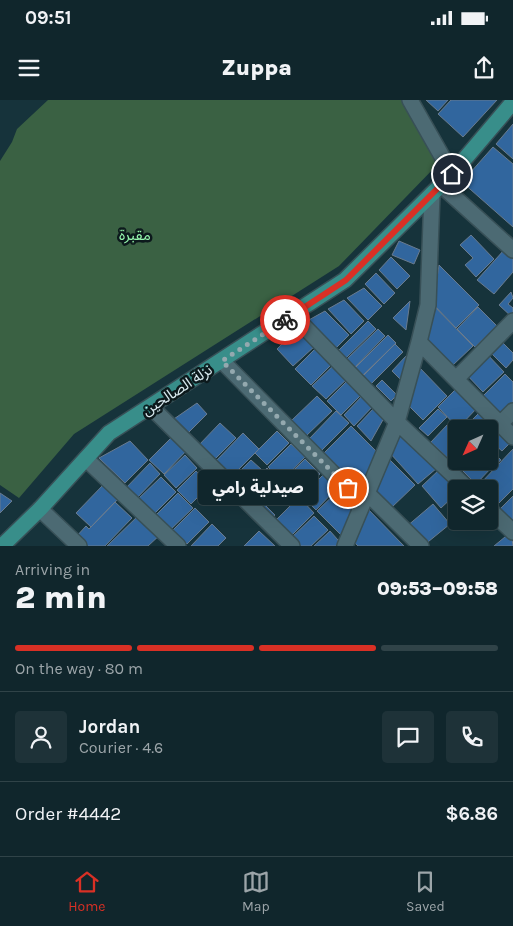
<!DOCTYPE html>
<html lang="en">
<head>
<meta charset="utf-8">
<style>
  body { margin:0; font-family:Karla,"Noto Sans Arabic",sans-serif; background:#1e3238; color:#f1f3f6; height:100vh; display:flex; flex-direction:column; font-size:19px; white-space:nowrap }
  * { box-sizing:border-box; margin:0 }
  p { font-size:16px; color:#9ca5a9 }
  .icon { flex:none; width:28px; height:28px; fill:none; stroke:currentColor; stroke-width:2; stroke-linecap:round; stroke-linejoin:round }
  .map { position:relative; height:446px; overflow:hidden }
  .sheet { display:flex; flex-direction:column; background:#10262c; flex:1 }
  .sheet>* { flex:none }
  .needle { width:32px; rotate:225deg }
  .controls { position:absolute; left:448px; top:320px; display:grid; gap:10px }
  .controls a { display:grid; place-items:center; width:50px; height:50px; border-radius:5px; background:#10262c; box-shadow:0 5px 20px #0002,0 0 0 1px #304348; font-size:25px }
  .pin { position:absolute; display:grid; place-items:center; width:42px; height:42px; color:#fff; margin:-21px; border:2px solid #fff; border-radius:50%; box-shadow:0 1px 5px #0007 }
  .courier { position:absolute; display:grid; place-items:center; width:50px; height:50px; margin:-25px; border:4px solid #d93025; border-radius:50%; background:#fff; color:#222; box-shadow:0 1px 6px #0007 }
  .bubble { position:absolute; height:35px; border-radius:5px; background:#10262c; box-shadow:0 5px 20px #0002,0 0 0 1px #304348; font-size:16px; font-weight:800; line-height:35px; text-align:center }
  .headline em { font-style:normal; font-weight:800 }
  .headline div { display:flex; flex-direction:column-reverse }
  .headline { display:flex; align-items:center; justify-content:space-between; height:85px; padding:0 15px }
  h1 { font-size:32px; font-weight:800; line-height:38px }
  .bar { display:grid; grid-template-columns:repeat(4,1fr); gap:8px 5px; align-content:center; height:60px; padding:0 15px }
  .bar i { height:6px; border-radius:4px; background:#304348 }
  .bar .selected { background:#d93025 }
  .bar p { grid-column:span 4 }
  .line { display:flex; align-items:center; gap:12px; padding:0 15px; border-top:1px solid #304348 }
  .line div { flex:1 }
  .round { display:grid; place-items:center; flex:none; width:52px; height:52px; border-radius:5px; background:#1e3238 }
  .status { display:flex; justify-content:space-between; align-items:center; height:35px; padding:0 25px; background:#10262c; direction:ltr }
  .status svg { height:14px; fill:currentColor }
  header { display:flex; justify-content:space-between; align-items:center; height:65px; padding:0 15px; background:#10262c; font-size:22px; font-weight:800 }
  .tab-bar { display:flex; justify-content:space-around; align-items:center; height:70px; border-top:1px solid #304348; background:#10262c; font-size:14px; color:#9ca5a9 }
  .tab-bar a { display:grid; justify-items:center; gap:2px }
  .tab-bar .selected { color:#d93025 }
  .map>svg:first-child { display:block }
</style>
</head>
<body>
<div class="status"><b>09:51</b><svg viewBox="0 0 49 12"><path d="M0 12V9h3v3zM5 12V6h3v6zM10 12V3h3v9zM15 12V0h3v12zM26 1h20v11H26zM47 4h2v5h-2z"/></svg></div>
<header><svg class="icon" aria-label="menu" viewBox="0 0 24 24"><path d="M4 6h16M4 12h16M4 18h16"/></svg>Zuppa<svg class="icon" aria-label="share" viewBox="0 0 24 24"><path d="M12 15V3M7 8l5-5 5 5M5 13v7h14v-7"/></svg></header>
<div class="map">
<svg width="513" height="446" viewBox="0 0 513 446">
  <rect width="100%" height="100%" fill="#16333b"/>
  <!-- green -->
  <path fill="#3a6143" d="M 48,0 L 402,0 L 438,64 L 339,166 L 74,334 L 19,398 L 0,385 L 0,61 L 12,42 L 17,29 Z"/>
  <!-- building -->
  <path fill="#31669e" stroke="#697b8f" d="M 426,0 L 448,0 L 438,11 Z
    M 451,0 L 497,0 L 463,37 L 438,14 Z
    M 513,24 L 513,59 L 496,44 Z
    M 493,47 L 513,64 L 513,127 L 462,82 Z
    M 471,135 L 494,159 L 476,177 L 465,165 L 473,158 L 460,145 Z
    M 399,141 L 420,150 L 414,164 L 392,155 Z
    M 504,150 L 513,158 L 513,172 L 494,194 L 477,180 Z
    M 391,157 L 410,176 L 397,189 L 379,170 Z
    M 439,165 L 479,205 L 456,228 L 433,204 Z
    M 376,173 L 395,193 L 384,204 L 365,184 Z
    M 364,188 L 382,206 L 368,220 L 347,198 Z
    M 511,192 L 513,198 L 508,204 L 513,208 L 513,218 L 499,205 Z
    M 344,200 L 364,221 L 351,234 L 328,209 Z
    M 410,201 L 406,230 L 393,218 Z
    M 432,204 L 473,246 L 453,265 L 425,237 Z
    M 478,207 L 497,226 L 475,247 L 457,229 Z
    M 325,211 L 349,235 L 335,249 L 307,221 Z
    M 368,221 L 376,229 L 345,259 L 337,252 Z
    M 298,228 L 315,246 L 293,266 L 277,249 Z
    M 378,229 L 385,236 L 355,267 L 347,259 Z
    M 388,235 L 396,243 L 362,276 L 355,268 Z
    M 499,239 L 513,253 L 513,260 L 506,268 L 488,250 Z
    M 395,244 L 403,252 L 370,285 L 362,277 Z
    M 319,245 L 335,261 L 311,285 L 295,269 Z
    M 485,252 L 504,272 L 483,292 L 464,272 Z
    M 406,256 L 406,273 L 400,279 L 392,271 Z
    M 337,262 L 350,276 L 326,299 L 312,286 Z
    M 418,266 L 447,296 L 423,320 L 406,303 Z
    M 505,274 L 513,282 L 513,302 L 501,314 L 483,296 Z
    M 351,277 L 365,291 L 341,315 L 327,301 Z
    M 382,280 L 397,295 L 391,301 L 376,286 Z
    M 458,287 L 478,307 L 458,328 L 438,307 Z
    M 365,293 L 376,303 L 354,326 L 344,315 Z
    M 317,296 L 332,311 L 306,336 L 291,321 Z
    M 197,303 L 207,314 L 186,335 L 171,321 Z
    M 374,308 L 384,318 L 371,341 L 357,326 Z
    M 438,309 L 447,317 L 428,336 L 419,328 Z
    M 336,311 L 349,323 L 321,351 L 309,339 Z
    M 481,311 L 493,323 L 487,329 L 463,329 Z
    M 220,323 L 236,338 L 213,361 L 198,346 Z
    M 447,325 L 455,333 L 456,331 L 456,358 L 452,362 L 431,342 Z
    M 351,326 L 377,352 L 362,390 L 324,353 Z
    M 397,326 L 437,368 L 418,384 L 389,352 Z
    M 277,331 L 289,343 L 267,365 L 255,353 Z
    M 498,332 L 509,344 L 502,351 L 494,344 L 490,349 L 501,360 L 495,365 L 489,359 L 489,341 Z
    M 243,333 L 259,349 L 230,378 L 214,363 Z
    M 175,334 L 189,348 L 164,374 L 149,360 Z
    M 130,341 L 148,360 L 125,383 L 99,358 Z
    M 291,344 L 305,357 L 282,381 L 268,367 Z
    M 513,349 L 513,389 L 499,403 L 489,393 L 489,389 L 485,389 L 480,384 Z
    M 185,355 L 197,368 L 176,388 L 164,375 Z
    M 388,358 L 415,385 L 390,409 L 373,392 Z
    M 305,359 L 320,374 L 296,399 L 280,384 Z
    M 251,360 L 262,370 L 241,392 L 230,381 Z
    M 465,361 L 489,361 L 493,366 L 476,384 L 459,367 Z
    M 150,363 L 160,374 L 134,401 L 124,390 Z
    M 267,368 L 280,381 L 255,407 L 242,394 Z
    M 441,368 L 460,389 L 456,389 L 456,394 L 441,408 L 422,386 Z
    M 196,371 L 210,385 L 191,404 L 177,390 Z
    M 325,373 L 339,386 L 316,410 L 302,396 Z
    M 161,377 L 176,392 L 152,416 L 137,400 Z
    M 105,383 L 120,397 L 91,427 L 76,413 Z
    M 341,388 L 355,402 L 341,435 L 317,411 Z
    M 278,390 L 288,400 L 282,406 L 272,396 Z
    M 0,393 L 12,401 L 0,413 Z
    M 178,393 L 193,408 L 167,433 L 152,419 Z
    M 513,396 L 513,424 L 499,410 Z
    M 267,397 L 270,400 L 265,405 L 275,415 L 270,420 L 257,407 Z
    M 299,397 L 314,413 L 289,438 L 273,423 Z
    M 115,402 L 132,418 L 105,446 L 83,446 L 75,438 L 86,426 L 89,429 Z
    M 433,404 L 450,424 L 423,446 L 406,427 Z
    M 365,406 L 404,446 L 358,446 L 354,442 Z
    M 195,408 L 209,422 L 187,444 L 173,430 Z
    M 141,413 L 162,433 L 148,446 L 107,446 Z
    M 314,416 L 328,430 L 311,446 L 297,446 L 290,439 Z
    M 212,424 L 226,438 L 218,446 L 191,446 Z
    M 259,431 L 275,446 L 244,446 Z
    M 330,431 L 338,440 L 337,446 L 314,446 Z
    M 511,432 L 513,446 L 494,446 Z"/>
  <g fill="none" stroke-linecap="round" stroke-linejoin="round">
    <defs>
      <path id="street" d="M 410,0 L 452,74
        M 441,85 L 513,150
        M 293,215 L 397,322 L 468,389
        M 419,242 L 513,337
        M 222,261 L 362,403
        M 456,279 L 513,221
        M 151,307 L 292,446
        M 500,324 L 513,311
        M 86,359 L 178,446
        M 367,393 L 421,446
        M 40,409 L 79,446
        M 489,409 L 513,432
        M 345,446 L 397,322 L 419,242 L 428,205 L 432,94"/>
      <path id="primary" d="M 2,446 L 40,409 L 109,333 L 345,180 L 452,74 L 513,2"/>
    </defs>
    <!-- street casing -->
    <use href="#street" stroke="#385057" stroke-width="18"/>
    <!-- primary casing -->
    <use href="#primary" stroke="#385057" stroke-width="18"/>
    <!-- street -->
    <use href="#street" stroke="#4c6a73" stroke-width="15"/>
    <!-- primary -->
    <use href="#primary" stroke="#388e8a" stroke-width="15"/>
  </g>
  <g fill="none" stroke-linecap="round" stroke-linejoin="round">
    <!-- done -->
    <path stroke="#94a9af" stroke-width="5" stroke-dasharray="0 9" d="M 285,220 L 222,261 L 348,388"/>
    <!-- route -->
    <path stroke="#d93025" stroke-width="6" d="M 285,220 L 346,180 L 452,74"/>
  </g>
  <g text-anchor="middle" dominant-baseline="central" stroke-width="5" stroke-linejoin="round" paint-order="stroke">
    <!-- park labels -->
    <g font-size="15" fill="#97f8af" stroke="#0c191c">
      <text x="135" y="135">مقبرة</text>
    </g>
    <!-- street labels -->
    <g font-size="15" fill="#d8e9ee" stroke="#0c191c">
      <text transform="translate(177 290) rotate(-33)">نزلة الصالحين</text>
    </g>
  </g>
</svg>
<div class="controls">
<a><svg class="needle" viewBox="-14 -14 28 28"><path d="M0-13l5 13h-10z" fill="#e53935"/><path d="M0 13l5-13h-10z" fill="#9ca5a9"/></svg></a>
<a><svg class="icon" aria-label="layers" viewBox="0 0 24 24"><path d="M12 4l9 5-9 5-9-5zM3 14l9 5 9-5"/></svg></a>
</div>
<div class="pin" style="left:348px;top:388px;background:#ea580c"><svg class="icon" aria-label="bag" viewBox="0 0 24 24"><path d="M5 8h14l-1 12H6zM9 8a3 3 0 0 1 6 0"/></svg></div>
<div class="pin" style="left:452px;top:74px;background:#1f2937"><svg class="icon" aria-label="home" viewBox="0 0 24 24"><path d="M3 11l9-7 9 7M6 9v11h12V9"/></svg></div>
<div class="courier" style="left:285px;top:220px"><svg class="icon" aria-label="bike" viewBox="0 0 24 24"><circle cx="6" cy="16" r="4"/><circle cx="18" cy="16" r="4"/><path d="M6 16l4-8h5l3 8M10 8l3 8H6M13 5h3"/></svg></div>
<div class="bubble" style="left:198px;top:370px;width:120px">صيدلية رامي</div>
</div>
<section class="sheet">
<div class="headline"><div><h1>2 min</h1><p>Arriving in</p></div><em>09:53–09:58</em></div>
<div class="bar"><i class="selected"></i><i class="selected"></i><i class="selected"></i><i></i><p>On the way · 80 m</p></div>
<div class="line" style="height:90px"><a class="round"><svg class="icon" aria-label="person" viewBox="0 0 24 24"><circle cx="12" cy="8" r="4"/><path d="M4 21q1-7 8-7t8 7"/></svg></a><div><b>Jordan</b><p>Courier · 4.6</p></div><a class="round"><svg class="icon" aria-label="chat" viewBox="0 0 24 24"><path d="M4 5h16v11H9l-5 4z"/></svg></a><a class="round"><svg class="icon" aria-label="phone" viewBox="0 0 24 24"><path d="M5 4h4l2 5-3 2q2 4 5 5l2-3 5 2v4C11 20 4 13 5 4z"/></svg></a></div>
<div class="line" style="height:65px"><div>Order #4442</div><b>$6.86</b></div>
</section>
<nav class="tab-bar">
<a class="selected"><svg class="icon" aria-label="home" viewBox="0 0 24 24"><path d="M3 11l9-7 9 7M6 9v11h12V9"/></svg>Home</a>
<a><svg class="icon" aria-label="map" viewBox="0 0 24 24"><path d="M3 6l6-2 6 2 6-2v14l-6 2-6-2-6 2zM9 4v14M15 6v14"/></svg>Map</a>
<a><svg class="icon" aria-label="saved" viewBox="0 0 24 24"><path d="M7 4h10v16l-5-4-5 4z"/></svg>Saved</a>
</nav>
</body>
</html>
